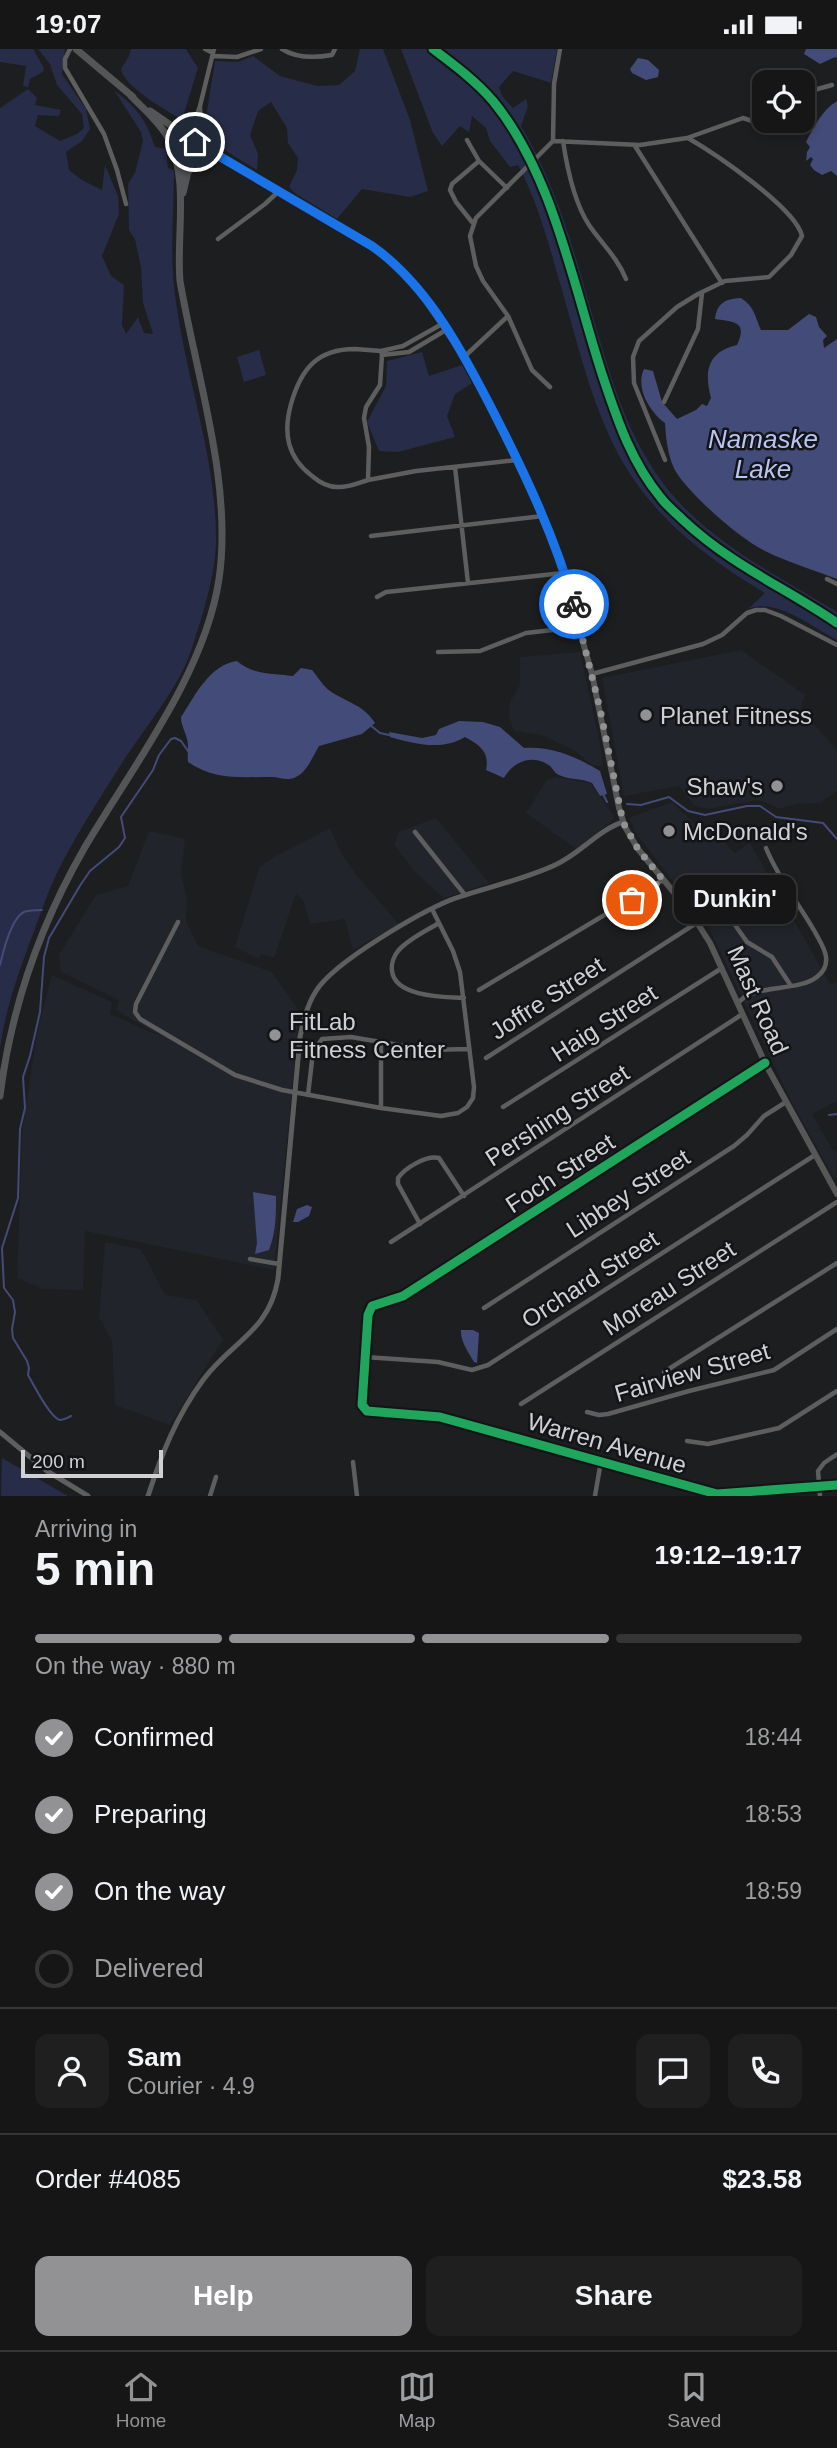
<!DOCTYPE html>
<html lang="en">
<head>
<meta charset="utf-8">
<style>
  body { margin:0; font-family:Helvetica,sans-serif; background:#1f1f20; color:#f1f3f6; height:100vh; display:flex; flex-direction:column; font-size:26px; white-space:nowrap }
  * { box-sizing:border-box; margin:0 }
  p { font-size:23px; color:#9e9fa1 }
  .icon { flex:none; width:38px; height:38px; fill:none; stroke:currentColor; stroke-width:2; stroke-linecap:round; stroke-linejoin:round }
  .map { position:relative; height:1447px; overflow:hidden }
  .drawer { display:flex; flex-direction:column; background:#161617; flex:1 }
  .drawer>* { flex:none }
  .controls { position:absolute; left:752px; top:21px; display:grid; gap:14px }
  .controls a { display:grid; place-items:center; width:63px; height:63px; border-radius:14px; background:#161617; box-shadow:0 4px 10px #0003,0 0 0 2px #353536; font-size:35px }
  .scale { position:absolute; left:21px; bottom:18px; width:142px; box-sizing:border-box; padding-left:7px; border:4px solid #d1d1d3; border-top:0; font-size:19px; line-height:24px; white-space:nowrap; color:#d1d1d3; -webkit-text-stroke:5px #131417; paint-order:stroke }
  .pin { position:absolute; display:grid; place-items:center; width:60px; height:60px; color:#fff; margin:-30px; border:4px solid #fff; border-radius:50%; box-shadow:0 2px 7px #0007 }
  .courier { position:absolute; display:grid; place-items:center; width:70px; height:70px; margin:-35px; border:5px solid #1a73e8; border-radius:50%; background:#fff; color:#222; box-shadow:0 2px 9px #0007 }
  .bubble { position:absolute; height:49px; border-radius:14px; background:#161617; box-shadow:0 4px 10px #0003,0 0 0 2px #353536; font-size:23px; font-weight:800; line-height:49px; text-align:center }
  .head em { font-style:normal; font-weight:800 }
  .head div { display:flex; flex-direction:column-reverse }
  .head { display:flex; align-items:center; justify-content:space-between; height:119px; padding:0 35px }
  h1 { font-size:46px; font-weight:800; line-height:52px }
  .bar { display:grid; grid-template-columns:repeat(4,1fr); gap:10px 7px; align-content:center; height:84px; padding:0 35px }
  .bar i { height:9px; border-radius:5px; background:#353536 }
  .bar .on { background:#929294 }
  .bar p { grid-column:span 4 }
  .line { display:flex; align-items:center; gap:18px; padding:0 35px; border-top:2px solid #353536 }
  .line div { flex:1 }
  .round { display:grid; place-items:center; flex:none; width:74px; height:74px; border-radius:14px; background:#1f1f20 }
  ol { padding:0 35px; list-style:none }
  li { display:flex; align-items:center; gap:21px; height:77px }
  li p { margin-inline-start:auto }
  li .icon { padding:7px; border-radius:50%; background:#929294; color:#fff; stroke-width:4 }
  li:last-child { color:#9e9fa1 }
  li i { width:38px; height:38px; border:4px solid #353536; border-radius:50% }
  .button { display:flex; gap:14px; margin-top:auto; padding:14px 35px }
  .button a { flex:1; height:80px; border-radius:14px; background:#929294; color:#fff; font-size:28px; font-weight:800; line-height:80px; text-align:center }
  .button a+a { background:#1f1f20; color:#f1f3f6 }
  .status { display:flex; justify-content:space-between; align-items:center; height:49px; padding:0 35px; background:#161617; direction:ltr }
  .status svg { height:19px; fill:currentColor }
  .menu { display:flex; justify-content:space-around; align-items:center; height:98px; border-top:2px solid #353536; background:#161617; font-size:19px; color:#9e9fa1 }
  .menu a { display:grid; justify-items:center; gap:4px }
  .menu .on { color:#929294 }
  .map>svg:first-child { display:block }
</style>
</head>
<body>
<div class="status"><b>19:07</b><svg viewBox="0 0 49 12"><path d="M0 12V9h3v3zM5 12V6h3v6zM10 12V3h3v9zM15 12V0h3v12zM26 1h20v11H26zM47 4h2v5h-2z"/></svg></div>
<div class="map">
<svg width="837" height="1447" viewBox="0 0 837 1447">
  <rect width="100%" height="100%" fill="#1d1e1f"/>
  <!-- built -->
  <path fill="#22242c" d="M 741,601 L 805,646 L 800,660 L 837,701 L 837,742 L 820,754 L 797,755 L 778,760 L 771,755 L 757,751 L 708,760 L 694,756 L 679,737 L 624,747 L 602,629 Z
    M 580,603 L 600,694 L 603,717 L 592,716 L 575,702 L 542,686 L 514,682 L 509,668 L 510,653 L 520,636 L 520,608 Z
    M 556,728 L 590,734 L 614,767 L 612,772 L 576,800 L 526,764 L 546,732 Z
    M 672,753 L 704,784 L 717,784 L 734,804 L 750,794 L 830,935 L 837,933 L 837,1052 L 812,1065 L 832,1100 L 837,1103 L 836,1128 L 834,1128 L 825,1113 L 790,1050 L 710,881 L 635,783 L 629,769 Z
    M 436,769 L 489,834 L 444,849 L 416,824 L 394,796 L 399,783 Z
    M 330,779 L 340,802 L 357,827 L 399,875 L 353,901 L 345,870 L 310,875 L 303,851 L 296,845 L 274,909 L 261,905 L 259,910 L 235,898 L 259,819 L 274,808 Z
    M 149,782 L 185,790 L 181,824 L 187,851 L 186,872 L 198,897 L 272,923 L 297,959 L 297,990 L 274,1221 L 85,1182 L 83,1241 L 42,1240 L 17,1229 L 22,1084 L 38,978 L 52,926 L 112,953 L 110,965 L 162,988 L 116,961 L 119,951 L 61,923 L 59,906 L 96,846 L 128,837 Z
    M 105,1193 L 141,1200 L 165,1246 L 196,1251 L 223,1290 L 170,1376 L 115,1356 L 112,1292 L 99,1268 Z"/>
  <!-- green -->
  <path fill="#272c48" d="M 0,0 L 33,0 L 44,19 L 43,23 L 30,30 L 28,38 L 23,37 L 26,17 L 0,13 Z
    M 38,0 L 65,0 L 62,25 L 86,60 L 90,80 L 82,92 L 66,103 L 69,121 L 82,131 L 102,141 L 105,116 L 118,147 L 119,165 L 102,207 L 111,227 L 124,236 L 122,276 L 126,285 L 138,268 L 144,284 L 153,285 L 143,254 L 141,219 L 135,190 L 129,181 L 128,135 L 135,124 L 143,92 L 141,83 L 114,41 C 138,60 145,69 155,98 L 166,100 L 168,119 L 174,121 C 174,165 169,209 176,253 C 187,333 217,412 216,493 C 215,529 202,568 191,602 C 178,640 144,680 122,714 C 101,747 80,780 62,814 C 48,840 40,867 30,893 C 17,928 5,962 0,1000 L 0,59 L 28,40 L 37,49 L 35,56 L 61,61 L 59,67 L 38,66 L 35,77 L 60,92 L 77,85 L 84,79 L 82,65 L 57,36 L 50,15 Z
    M 131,0 L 186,0 L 198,19 L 182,71 C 166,61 124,38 121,20 L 129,7 Z
    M 360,0 L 383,0 L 410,71 L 428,142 L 410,148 L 362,140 L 337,170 L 296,145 L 289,138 L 297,121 L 298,109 L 288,94 L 287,79 L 271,53 L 258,62 L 250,86 L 258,105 L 257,121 L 218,97 L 204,81 L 215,12 L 238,13 L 253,7 L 280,27 L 318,37 L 339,36 L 355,22 Z
    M 401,0 L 557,0 L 551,34 L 513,22 L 499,38 L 502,47 L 513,59 L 526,50 L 528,57 L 521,77 C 560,142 577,214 598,285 C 616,346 634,403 677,451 C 721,499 781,529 837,563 L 837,591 C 813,579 776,548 748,560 L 765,544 C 708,510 656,471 622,412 C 591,357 577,291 559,231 C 548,192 537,152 518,116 L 510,118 L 490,92 L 486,79 L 472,67 L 469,83 L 460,77 L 442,97 L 433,84 Z
    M 259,301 L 266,326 L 244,333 L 237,308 Z
    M 422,303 L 429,327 L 462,316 L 472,334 L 455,345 L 447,367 L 455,388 L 398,403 L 379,402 L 367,373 L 386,337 L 387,312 Z
    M 2,1409 L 68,1447 L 1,1447 Z"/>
  <!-- water -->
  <path fill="#434c78" d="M 806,0 L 837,0 L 837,9 L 835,8 L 820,15 L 804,5 Z
    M 638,9 L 648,11 L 659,21 L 658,28 L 646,31 L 632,24 L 630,20 Z
    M 837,52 L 837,127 L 831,122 L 822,126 L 814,121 L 810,116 L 813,110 L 811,108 L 806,112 L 807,103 L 810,98 L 806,93 C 814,78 822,61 837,52 Z
    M 741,249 C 755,258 755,268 761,281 L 788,281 L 809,265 L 816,268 L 819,278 L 827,287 L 823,291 L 824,299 L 837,290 L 837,530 C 814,521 790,514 767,503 C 741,491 694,449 678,426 C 668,412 666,390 665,374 C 650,363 635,339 644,320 L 653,322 L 662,353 L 677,370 L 696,361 L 702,355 L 707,357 L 711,349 C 704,323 707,303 737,296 C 748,272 734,273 715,270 C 717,254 725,250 741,249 Z
    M 237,612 C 253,626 272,624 293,627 L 301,619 L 312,621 C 318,628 323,637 330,642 C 346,653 364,656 375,674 L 362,685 L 319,697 C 313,707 307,723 296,728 C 287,733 278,727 269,728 C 239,728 214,731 188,713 C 187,706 189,697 187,690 C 185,682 181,676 181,668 C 195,647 209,616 237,612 Z
    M 459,672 L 483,673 L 500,678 L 524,699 C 553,697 576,708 600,722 L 607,745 L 600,747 L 592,734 C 581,729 569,731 559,726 C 554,724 552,717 547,715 C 530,705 512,714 504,729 L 486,721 C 490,702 479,696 465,688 C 442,702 415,695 390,688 L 389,683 L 422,689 L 436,686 L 439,680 Z
    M 253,1143 L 276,1147 C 276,1166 276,1183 269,1201 L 255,1205 L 257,1194 Z
    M 307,1156 L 312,1158 L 309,1167 L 298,1173 L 293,1173 L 297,1160 Z
    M 461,1281 L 473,1281 L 479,1284 L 477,1314 L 474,1313 C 469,1304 460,1292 461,1281 Z"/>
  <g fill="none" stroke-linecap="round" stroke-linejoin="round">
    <!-- stream -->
    <path stroke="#434c78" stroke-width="2" d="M 370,676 L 380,684 L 389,686
      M 603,745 L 607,753
      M 627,755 L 641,756 L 669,748 L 688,762 L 705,766 L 747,757 L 760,757 L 776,768 L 823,774 L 837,790
      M 0,916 C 3,903 11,869 24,863 C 29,861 37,861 42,861
      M 829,1066 L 837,1065
      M 71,1367 C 67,1369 65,1371 60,1371 C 50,1369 34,1336 28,1326 L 29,1319 L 27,1312 L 13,1289 L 12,1280 L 15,1263 L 13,1251 L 4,1239 L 2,1199 L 18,1149 L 20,1080 L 25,1059 L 23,1028 L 30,1007 L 40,963 L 44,908 L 49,889 L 81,835 L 90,822 L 119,798 L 125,789 L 121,768 L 153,721 L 159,706 L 171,690 L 175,689 L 181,692 L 188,702"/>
    <!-- minor -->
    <path stroke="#5e5e5e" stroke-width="4.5" d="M 70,0 L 65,10 L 65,19 L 104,85 L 117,121 L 126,155
      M 205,0 L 213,4
      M 282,0 C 296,9 315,9 332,6 L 335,0
      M 213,7 L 237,8 L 261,0
      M 803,44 L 832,36
      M 189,89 L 200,57 L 214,0
      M 467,91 L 479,112 L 507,139
      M 553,92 L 554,35 L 560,0
      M 563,92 C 567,119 574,153 589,176 C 602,195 617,208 626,230
      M 195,93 L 201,71 L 200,59
      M 635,97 L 722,234
      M 472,173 L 456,153 L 450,141 L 452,135 L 479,112
      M 218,190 L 265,155 L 279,142
      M 355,300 L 381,302 L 382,306 L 380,336 L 366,358 L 364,369 L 369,398 L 368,431 C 358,434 348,439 337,438 C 327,438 319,433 312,427 C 287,408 283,384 291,355 C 301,320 317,300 355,300 Z
      M 381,302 L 403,297 L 442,275
      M 382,306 L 409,303 L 446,281
      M 464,308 L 508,267
      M 550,338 L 532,321 L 508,267 L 483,232 L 476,217 L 470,187 L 476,169 L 553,92 L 640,96 L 687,89 L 743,69 L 770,78 L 781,72
      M 664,353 L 698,280 L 702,244
      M 665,411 L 634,334 L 633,308 L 639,292 L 677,258 L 698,245 L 725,232 L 769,228 L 791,206 L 802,187 C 796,159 714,104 688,89
      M 455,418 L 468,534
      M 368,431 L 416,422 L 517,411
      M 371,487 L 543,467
      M 827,530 L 837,535
      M 377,548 L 386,543 L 396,542 L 563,524
      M 438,603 L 480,602 L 526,584 L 579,578
      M 592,625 L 703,595 L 722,586 L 747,564 L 756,561 L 765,561 L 781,567 L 837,596
      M 415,783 L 465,846
      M 178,873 L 136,955 L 135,963 L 140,970 L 235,1026 L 282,1041 L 381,1059 L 441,1067 L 458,1064 L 467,1058 L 473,1049 L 474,1038 L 460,923 L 453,902 L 432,860
      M 698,873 L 703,874 L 712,867 L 722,864
      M 439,874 C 426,882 408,890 398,902 C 394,907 391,915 392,922 C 395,948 444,948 464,949
      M 479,941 L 663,831
      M 738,955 C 750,934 799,944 818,927 C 824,922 827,916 826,908 C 825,899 819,891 815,883 C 799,855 778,829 766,799
      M 486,1009 L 698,873 L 700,868 L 714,859 L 728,866 L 747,893 L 772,908 L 791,937
      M 765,1014 L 403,1247 L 372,1257 L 368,1266 L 362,1356 L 367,1362 L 440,1368 L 717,1445 L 837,1436
      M 308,1046 L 313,1003 L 322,990 L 351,988 L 428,1001 L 469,1000
      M 503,1058 L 722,919
      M 381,1059 L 381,992
      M 420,1175 L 398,1135 L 398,1129 C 405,1119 426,1106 439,1109 L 464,1147
      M 391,1193 L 741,966
      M 250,1210 L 279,1215
      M 484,1259 L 734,1097 L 747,1086 L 764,1067 L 786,1053
      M 365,1308 L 438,1313 L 472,1321 L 488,1316 L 815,1106
      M 664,1323 L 837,1214
      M 521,1355 L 837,1153
      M 587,1363 L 599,1366 L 608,1365 L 689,1342 L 774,1321 L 837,1280
      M 687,1392 L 708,1395 L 779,1379 L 837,1342
      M 353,1413 L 357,1447
      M 210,1447 L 216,1428
      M 595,1447 L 601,1412
      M 820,1447 L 818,1422 L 824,1414 L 837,1405"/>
    <!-- tertiary -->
    <path stroke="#5e5e5e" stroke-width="5" d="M 0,1383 L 47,1422 L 88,1447
      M 148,1447 C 162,1404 176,1368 203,1331 C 232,1292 269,1283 278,1230 L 300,988 C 303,972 307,956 316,942 C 334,913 420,863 453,850 C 487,838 523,831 555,816 C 580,805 598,781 623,773"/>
    <!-- secondary -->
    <path stroke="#575757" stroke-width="6" d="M 195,93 L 358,188 L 390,211 L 422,246 L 464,308 L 518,411 L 555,495 L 592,625 L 619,759 L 625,778 L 638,800 L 691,864 L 710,894 L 765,1014 L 837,1145"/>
    <!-- primary -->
    <path stroke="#545556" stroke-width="7" d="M 76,0 L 133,48
      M 150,62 L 195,93 L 183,144
      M 188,123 L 201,111 L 221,108
      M 181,126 L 189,89
      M 0,1047 C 11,958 40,876 85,798 C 133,717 205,624 219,530 C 233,435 196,326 180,232 C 176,186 190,128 167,87 C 158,72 143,59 131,47"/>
    <defs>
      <path id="cycleway" d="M 433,0 C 453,15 476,32 493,52 C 554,126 574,241 604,331 C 618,373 632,414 661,449 C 667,457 676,464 683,471 C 731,516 784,538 837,574
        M 765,1014 L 403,1247 L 372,1257 L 368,1266 L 362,1356 L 367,1362 L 440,1368 L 717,1445 L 837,1436"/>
    </defs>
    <!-- cycleway casing -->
    <use href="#cycleway" stroke="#131417" stroke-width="13"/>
    <!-- cycleway -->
    <use href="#cycleway" stroke="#20a55d" stroke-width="9"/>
  </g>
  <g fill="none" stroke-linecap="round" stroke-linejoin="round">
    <!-- done -->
    <path stroke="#929294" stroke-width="7" stroke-dasharray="0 12.6" d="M 574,555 L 600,660 L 623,773 L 638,800 L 663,831 L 632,851"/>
    <!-- route -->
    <path stroke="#1a73e8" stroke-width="9" d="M 195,93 L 372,197 C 429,237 465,307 496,368 C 527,429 555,489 574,555"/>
  </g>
  <!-- markers -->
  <g fill="#929294" stroke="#131417" stroke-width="2.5">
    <circle cx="646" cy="666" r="7"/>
    <circle cx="777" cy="737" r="7"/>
    <circle cx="669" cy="782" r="7"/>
    <circle cx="275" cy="986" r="7"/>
  </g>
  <g text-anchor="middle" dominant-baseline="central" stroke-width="5" stroke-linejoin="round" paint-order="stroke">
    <!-- poi labels -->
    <g font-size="24" fill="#d1d1d3" stroke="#131417" text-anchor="start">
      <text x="660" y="666">Planet Fitness</text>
      <text x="763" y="737" text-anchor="end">Shaw's</text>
      <text x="683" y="782">McDonald's</text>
      <text x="289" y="972">FitLab<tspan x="289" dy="28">Fitness Center</tspan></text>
    </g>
    <!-- street labels -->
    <g font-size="24" fill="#d1d1d3" stroke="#131417">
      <text transform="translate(547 949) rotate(-33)">Joffre Street</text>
      <text transform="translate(758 951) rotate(66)">Mast Road</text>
      <text transform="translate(604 974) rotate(-33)">Haig Street</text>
      <text transform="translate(557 1066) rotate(-33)">Pershing Street</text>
      <text transform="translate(560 1124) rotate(-33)">Foch Street</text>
      <text transform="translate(628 1144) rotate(-33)">Libbey Street</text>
      <text transform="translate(590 1230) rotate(-33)">Orchard Street</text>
      <text transform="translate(669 1239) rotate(-33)">Moreau Street</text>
      <text transform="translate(692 1323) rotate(-16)">Fairview Street</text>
      <text transform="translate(607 1394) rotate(16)">Warren Avenue</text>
    </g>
    <!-- water labels -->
    <g font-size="26" font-style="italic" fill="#bbc5f4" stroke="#131417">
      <text x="763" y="390">Namaske<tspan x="763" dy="30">Lake</tspan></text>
    </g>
  </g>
</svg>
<div class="controls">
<a><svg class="icon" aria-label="locate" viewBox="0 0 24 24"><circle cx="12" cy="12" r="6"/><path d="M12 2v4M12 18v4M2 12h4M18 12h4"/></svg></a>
</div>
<div class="scale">200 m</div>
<div class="pin" style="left:632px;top:851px;background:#ea580c"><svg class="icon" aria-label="bag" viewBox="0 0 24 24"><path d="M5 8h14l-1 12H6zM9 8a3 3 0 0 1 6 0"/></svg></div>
<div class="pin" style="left:195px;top:93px;background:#1f2937"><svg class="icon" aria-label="home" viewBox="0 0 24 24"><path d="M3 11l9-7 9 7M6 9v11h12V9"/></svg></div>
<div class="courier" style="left:574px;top:555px"><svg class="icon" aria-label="bike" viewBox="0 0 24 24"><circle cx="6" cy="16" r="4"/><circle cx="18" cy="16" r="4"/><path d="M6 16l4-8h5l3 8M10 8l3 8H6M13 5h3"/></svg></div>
<div class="bubble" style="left:674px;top:826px;width:122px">Dunkin'</div>
</div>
<section class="drawer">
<div class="head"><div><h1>5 min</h1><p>Arriving in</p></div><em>19:12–19:17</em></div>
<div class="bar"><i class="on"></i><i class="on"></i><i class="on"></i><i></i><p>On the way · 880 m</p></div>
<ol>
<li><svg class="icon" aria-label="check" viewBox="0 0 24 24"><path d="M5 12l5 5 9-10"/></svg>Confirmed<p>18:44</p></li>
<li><svg class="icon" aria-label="check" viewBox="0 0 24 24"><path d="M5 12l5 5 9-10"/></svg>Preparing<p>18:53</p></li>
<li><svg class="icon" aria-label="check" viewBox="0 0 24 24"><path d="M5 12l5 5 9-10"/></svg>On the way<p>18:59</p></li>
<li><i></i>Delivered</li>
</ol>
<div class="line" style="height:126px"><a class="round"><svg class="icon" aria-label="person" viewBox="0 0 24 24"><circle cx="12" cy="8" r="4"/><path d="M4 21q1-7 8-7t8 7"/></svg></a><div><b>Sam</b><p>Courier · 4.9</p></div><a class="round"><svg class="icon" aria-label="chat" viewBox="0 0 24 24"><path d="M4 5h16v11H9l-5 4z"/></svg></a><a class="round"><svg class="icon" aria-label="phone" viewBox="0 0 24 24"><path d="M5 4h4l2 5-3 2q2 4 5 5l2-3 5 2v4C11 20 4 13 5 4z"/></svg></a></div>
<div class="line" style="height:91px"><div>Order #4085</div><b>$23.58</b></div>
<div class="button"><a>Help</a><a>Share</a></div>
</section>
<nav class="menu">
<a class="on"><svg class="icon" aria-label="home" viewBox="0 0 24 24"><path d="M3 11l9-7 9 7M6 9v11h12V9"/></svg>Home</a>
<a><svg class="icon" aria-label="map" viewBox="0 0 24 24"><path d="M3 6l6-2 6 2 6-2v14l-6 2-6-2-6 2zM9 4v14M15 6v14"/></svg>Map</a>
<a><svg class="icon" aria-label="saved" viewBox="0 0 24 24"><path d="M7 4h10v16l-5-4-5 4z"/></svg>Saved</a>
</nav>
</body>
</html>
